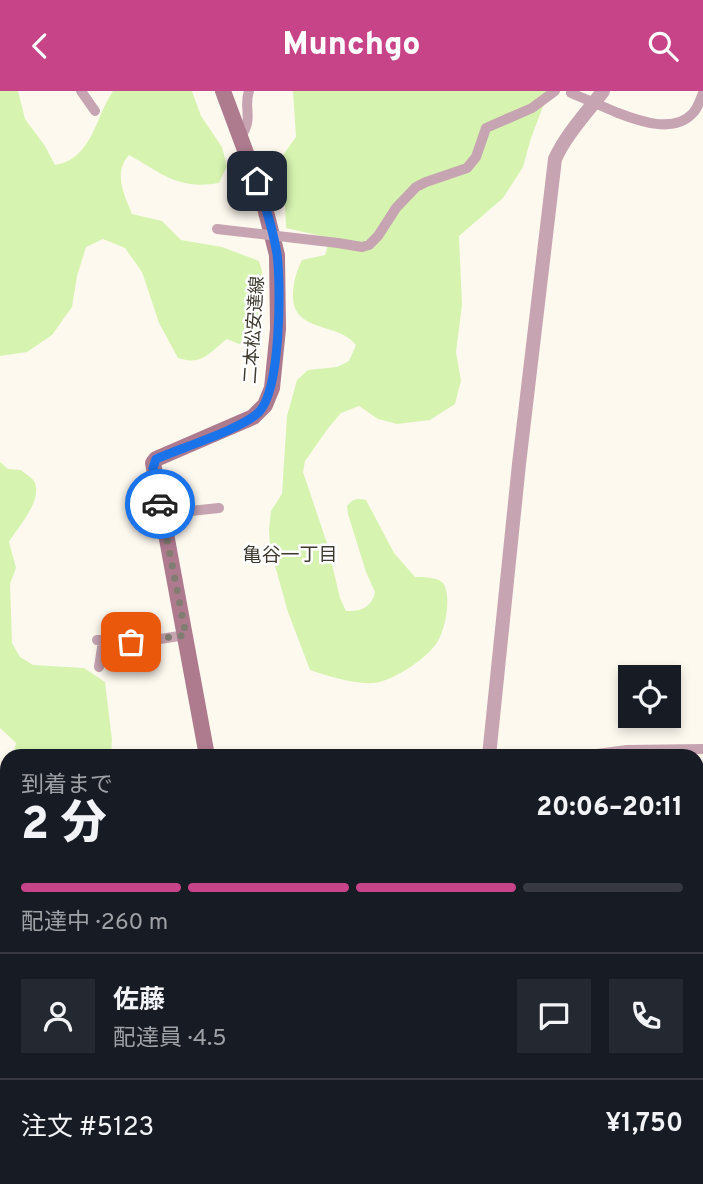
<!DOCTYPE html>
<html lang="ja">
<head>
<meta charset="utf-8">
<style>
  body { margin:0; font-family:Overpass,"Noto Sans JP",sans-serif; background:#242831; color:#f1f3f6; height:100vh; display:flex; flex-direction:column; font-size:26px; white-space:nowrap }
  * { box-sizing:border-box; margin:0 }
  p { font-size:23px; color:#9ea1a6 }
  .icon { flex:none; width:38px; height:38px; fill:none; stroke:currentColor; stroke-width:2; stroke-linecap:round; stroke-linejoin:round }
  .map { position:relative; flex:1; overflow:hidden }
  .sheet { position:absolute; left:0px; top:658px; width:704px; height:436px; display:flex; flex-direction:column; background:#171b24; border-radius:21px 21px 0 0; box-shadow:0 4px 10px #0003 }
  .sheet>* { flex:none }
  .fabs { position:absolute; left:618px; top:574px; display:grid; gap:14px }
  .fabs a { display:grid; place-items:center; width:63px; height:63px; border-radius:0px; background:#171b24; box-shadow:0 4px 10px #0003; font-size:35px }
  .pin { position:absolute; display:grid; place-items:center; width:60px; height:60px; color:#fff; margin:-30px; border-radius:14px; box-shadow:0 4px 10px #0006 }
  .courier { position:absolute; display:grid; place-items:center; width:70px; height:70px; margin:-35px; border:5px solid #1a73e8; border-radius:50%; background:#fff; color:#222; box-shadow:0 2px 9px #0007 }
  .summary em { font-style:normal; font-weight:800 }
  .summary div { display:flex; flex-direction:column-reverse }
  .summary { display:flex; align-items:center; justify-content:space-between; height:119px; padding:0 21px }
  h1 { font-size:46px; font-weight:800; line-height:52px }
  .bar { display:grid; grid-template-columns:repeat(4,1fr); gap:10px 7px; align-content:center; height:84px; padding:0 21px }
  .bar i { height:9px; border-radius:5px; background:#363941 }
  .bar .selected { background:#c84488 }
  .bar p { grid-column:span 4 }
  .line { display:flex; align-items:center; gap:18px; padding:0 21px; border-top:2px solid #363941 }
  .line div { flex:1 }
  .round { display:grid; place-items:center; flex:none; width:74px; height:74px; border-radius:0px; background:#242831 }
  header { display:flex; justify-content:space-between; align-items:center; height:91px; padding:0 21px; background:#c84488; color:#fff; font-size:32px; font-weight:800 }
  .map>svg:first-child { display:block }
</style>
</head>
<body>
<header><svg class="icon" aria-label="back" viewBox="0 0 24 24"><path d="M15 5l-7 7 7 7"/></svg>Munchgo<svg class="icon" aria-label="search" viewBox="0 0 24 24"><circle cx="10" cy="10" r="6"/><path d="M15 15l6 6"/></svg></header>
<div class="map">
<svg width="703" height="1093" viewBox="0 0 703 1093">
  <rect width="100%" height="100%" fill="#fef9ef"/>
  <!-- green -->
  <path fill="#d6f3b0" d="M 0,0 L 18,0 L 25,28 L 45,55 L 55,74 C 92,68 95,27 113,0 L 192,0 L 201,25 L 222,56 L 227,75 L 219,92 C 178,99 163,83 129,64 C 113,82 124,103 132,123 L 162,130 L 181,149 L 222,156 L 259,170 C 268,194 262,227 253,250 L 239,253 L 227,248 C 209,262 202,275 178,267 L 159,232 L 142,181 L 125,157 L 103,148 L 86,156 L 77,185 L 72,216 L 52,244 L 27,261 L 0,265 Z
    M 293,0 L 549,0 L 531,47 L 523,76 L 503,107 L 459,145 L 462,214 L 456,261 L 461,290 L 455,313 L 430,329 L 397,333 L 378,328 L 359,315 L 341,322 L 329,336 L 305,370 L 303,381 L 327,452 L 340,507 L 346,520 C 361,521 372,516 375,501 L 366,481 L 348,423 L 347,415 C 353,408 357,407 366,409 L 394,462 L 415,486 C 423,486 435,486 442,491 C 453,502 445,542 436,553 C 425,568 401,584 383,590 C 364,597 328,585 310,579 L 288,521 L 270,457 L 269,438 L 271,420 L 282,403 L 287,325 L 297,289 L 308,279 L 337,276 L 349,270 L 356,254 C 338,230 291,243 293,202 C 294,189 296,181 302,169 L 325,164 L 330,147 L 286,137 L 283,64 L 296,46 Z
    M 0,371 L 8,378 L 21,379 C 24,382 31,386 34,390 C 44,408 18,436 9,451 L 16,477 L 10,493 L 12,552 L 20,566 L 33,574 L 84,577 L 105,591 L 112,649 L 111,665 L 13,665 L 16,652 L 0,637 Z"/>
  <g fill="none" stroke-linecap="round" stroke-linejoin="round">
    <!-- river -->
    <path stroke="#6fade3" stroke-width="18" d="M 696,826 L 703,825
      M 0,986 L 7,984"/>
    <!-- minor -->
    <path stroke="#c7a4b1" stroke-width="10" d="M 81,0 L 95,20
      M 618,22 C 639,30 674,43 693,22 C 698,17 700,9 703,2
      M 241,46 C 254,26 243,17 249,0
      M 338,152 L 362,156 L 369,154 L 378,145 L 396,117 L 416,96 L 426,91 L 467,77 L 476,66 L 486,37 L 532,17 L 555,0
      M 162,423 L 219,417
      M 97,549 L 147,550 L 186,544
      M 99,576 L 103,550
      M 582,665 L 627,659 L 703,658
      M 696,694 L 703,699
      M 696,772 L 703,771
      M 696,810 L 703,809
      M 696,857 L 703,856
      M 0,879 L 7,877
      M 0,962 L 3,969
      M 0,1068 L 7,1066
      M 116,1087 L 119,1093
      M 438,1087 L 441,1093
      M 506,1087 L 508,1093
      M 541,1087 L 544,1093
      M 593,1087 L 596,1093
      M 21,1093 L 23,1087
      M 288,1093 L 289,1087
      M 561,1093 L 575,1087"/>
    <!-- tertiary -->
    <path stroke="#c7a4b1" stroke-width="14" d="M 489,665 L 519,373 L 555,68 C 567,42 586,23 603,0"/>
    <!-- secondary -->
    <path stroke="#ad7a8e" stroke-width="16" d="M 207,665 L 153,372 L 156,368 L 253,326 L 265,314 L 272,297 L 278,238 L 277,164 L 262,105 L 223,0
      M 696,684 L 703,685
      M 0,770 L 7,769"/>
    <defs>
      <path id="rail" d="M 696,840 L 703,839
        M 0,1006 L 7,1004
        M 0,1022 L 7,1019"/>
    </defs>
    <!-- rail casing -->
    <use href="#rail" stroke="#8c887d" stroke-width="5"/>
    <!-- rail -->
    <use href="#rail" stroke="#fff" stroke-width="2.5" stroke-dasharray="8" stroke-linecap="butt"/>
    <!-- minor-bridge -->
    <path stroke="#c7a4b1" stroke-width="10" d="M 571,2 L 618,22
      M 217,138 L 338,152"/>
  </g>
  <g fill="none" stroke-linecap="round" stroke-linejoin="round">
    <!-- done -->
    <path stroke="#817d72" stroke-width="7" stroke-dasharray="0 12.6" d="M 131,551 L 186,544 L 160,413"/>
    <!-- route -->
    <path stroke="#1a73e8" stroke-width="9" d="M 160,413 L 153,377 L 156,368 C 181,357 242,338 259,321 C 281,298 281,194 277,163 C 273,138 265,114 257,90"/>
  </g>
  <g text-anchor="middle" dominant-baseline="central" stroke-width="5" stroke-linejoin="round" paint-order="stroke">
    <!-- street labels -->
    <g font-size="18" fill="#3e3a2f" stroke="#fff">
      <text transform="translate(255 239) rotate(-86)">二本松安達線</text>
    </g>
    <!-- neighbourhood labels -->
    <g font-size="19" fill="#3e3a2f" stroke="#fff">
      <text x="290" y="465">亀谷一丁目</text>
    </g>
  </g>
</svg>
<div class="fabs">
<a><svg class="icon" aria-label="locate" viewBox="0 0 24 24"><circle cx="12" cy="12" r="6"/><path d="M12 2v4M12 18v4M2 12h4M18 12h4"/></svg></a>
</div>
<div class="pin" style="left:131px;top:551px;background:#ea580c"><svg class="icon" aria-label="bag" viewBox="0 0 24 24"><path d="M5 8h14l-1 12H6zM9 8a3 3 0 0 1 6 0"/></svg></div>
<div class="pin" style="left:257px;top:90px;background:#1f2937"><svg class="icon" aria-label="home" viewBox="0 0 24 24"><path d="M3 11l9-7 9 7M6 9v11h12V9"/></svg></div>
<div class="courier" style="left:160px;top:413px"><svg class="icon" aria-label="car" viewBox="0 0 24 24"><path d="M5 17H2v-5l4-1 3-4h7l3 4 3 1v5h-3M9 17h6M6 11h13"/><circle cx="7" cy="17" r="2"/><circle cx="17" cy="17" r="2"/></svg></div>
<section class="sheet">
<div class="summary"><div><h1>2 分</h1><p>到着まで</p></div><em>20:06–20:11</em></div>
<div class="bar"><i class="selected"></i><i class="selected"></i><i class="selected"></i><i></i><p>配達中 · 260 m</p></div>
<div class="line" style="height:126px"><a class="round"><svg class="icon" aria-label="person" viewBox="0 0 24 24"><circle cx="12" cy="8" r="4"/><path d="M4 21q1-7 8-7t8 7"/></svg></a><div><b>佐藤</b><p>配達員 · 4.5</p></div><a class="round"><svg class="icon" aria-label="chat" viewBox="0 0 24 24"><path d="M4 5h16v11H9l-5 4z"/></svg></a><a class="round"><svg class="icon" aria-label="phone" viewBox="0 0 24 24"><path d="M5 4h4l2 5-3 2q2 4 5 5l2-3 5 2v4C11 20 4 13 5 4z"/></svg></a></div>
<div class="line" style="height:91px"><div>注文 #5123</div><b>¥1,750</b></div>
</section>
</div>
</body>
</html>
